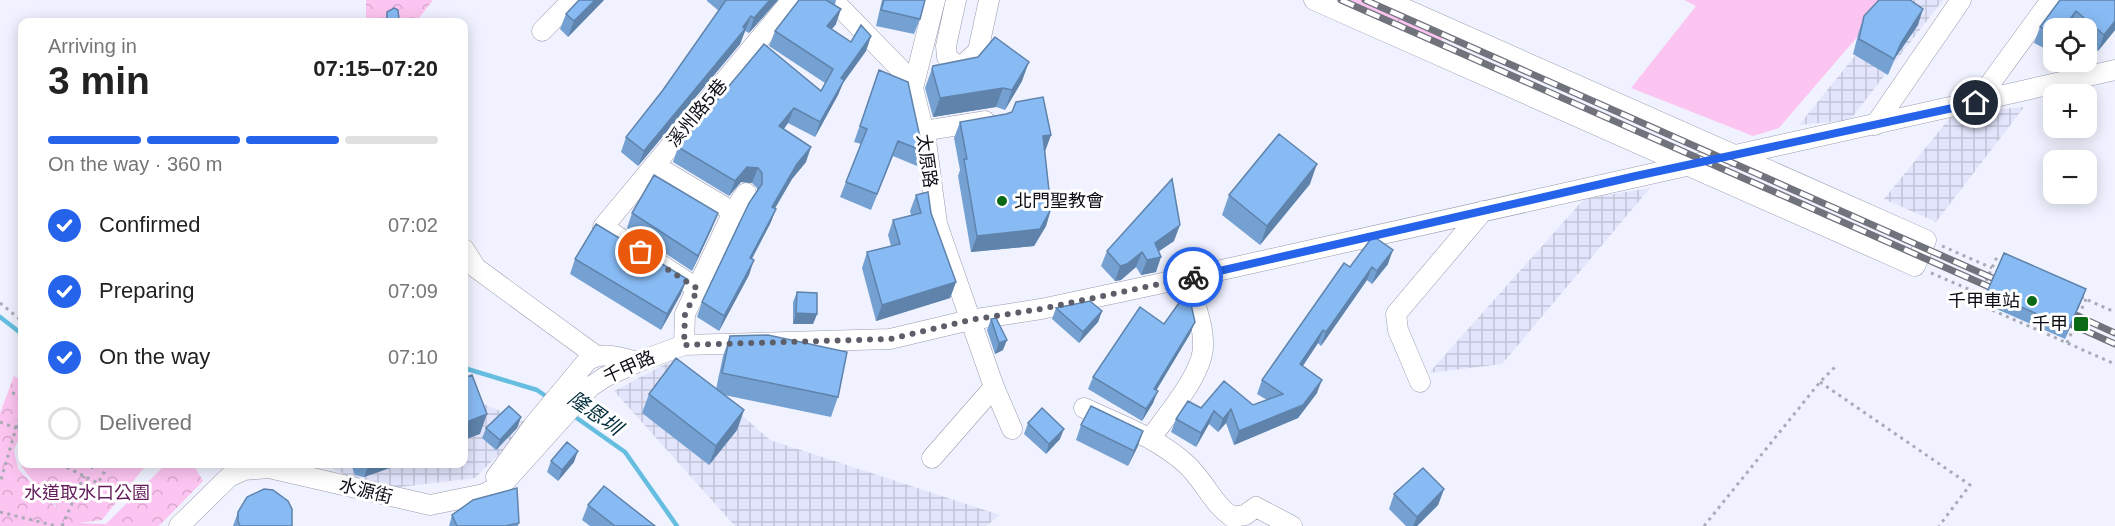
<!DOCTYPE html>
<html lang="en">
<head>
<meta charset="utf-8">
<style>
  body { margin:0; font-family:Helvetica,"Noto Sans TC",sans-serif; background:#f2f2f2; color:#222; height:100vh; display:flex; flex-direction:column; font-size:22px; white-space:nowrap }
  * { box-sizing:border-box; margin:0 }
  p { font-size:20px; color:#767676 }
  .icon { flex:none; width:33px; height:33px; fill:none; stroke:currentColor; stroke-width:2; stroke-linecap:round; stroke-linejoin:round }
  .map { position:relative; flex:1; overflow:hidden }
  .sheet { position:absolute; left:18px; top:18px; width:450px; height:450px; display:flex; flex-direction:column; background:#fff; border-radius:12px; box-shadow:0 3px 15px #0003 }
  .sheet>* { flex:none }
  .buttons { position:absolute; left:2043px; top:18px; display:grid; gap:12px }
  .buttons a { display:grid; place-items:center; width:54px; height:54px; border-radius:12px; background:#fff; box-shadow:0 3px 15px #0003; font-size:30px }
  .pin { position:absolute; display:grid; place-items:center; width:51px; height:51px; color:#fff; margin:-26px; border:3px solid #fff; border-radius:50%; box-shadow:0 2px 6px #0007 }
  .courier { position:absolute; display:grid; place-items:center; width:60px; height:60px; margin:-30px; border:4px solid #2563eb; border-radius:50%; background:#fff; color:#222; box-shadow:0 2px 8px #0007 }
  .headline em { font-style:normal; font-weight:800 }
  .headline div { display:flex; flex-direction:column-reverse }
  .headline { display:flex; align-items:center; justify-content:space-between; height:102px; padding:0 30px }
  h1 { font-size:39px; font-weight:800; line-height:45px }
  .bar { display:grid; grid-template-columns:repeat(4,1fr); gap:9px 6px; align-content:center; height:72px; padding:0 30px }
  .bar i { height:8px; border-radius:4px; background:#e0e0e0 }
  .bar .selected { background:#2563eb }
  .bar p { grid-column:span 4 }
  ol { padding:0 30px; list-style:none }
  li { display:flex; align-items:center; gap:18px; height:66px }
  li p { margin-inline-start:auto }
  li .icon { padding:6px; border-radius:50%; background:#2563eb; color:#fff; stroke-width:4 }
  li:last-child { color:#767676 }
  li i { width:33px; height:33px; border:3px solid #e0e0e0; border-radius:50% }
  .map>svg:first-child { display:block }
</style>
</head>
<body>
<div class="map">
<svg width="2115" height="526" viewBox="0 0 2115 526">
  <defs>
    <pattern id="industrial-grid" width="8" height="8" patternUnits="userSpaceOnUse" patternTransform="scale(1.5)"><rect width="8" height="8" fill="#e2e5fc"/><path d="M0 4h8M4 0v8" fill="none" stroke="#c1c3d7"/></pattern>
    <pattern id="park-crowns" width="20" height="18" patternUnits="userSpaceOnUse" patternTransform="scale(1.5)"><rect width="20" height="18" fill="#fcc5f1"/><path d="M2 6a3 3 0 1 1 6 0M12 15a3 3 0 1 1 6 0" fill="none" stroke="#d7a8ce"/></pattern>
  </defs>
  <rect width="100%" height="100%" fill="#f0f2ff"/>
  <!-- industrial -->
  <path fill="url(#industrial-grid)" d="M 1900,0 L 1943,0 L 1850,120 L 1799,125 Z
    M 2024,107 L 1936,222 L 1884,199 L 1953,114 Z
    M 1650,188 L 1502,364 L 1429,373 L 1584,199 Z
    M 677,358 L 770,440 L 1000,515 L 986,526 L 735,526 L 614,391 Z
    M 464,395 L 529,424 L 475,478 L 392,488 L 357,480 L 322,464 L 464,464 Z"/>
  <!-- grass -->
  <path fill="#fcc5f1" d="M 1684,0 L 1889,0 L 1779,128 L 1753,136 L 1631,88 L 1696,6 Z"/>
  <!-- park -->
  <path fill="url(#park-crowns)" d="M 366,0 L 433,0 L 416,22 L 366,22 Z
    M 1346,0 L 1373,0 L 1446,30 L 1440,45 Z
    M 14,376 L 22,381 L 22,431 L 14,450 L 18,469 L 59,510 C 47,489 7,470 22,439 L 22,464 L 147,464 L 102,520 L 79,523 L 106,524 L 166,464 L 193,464 L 203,481 L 159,526 L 0,526 L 0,413 Z"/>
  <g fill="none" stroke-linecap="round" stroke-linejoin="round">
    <!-- stream -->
    <path stroke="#65bee0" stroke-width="4.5" d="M 0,317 L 22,334
      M 464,368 L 537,390 L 550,399
      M 571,414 L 625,452 L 677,526"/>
    <defs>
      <path id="minor" d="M 833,0 L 905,74 L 913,88
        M 956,0 L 946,46 L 947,57 L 955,64 L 963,65 L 978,51 L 989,0
        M 1314,0 L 1915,266 L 1926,240 L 1385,0
        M 542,31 L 572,0
        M 1976,103 L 2051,0
        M 1875,125 L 1961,0
        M 923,131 L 985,121
        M 654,165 L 733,212
        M 464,249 L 476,268 L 595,355
        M 698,289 L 603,227 L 792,0
        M 684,345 L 685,314 L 733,212 L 746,193
        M 1420,382 L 1398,330 L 1396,314 L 1483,211
        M 994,387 L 1012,429
        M 1084,408 C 1118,424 1158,438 1186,464 C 1204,480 1211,502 1232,517 L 1245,515 L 1256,507 L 1292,526
        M 1150,439 C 1166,416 1203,374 1203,346 C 1204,324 1193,299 1186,278
        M 932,458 L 994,387 L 937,224 L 926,141 L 913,88 L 935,0
        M 496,477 L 533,426 L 587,361 C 602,350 621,358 638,362
        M 179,526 L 229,477 L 244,470 L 269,468 L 430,505 L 484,494 L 502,485 L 590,387 L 605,377 L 638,362 L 684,345 L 890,339 L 970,320 L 1041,309 L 1186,278 L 2115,70"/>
    </defs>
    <!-- minor casing -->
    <use href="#minor" stroke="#989bae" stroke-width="21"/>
    <!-- path -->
    <path stroke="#a8aab5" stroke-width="3" stroke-dasharray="3 4.5" stroke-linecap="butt" d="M 1942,246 L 1992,268
      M 2004,263 L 1996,259 L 1976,303 L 2115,364
      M 1931,273 L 1980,294
      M 2081,297 L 2115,312
      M 0,303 L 22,321
      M 2067,343 L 2086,299
      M 1820,382 L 1970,485 L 1939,526
      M 12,393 L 22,395
      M 0,422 L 16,428 L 0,483
      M 16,428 L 22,412
      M 60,464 L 98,483 L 109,464
      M 0,512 L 56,526
      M 62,526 L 84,476
      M 1704,526 L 1820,382 L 1837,365"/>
    <!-- minor -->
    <use href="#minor" stroke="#fff" stroke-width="20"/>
    <defs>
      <path id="rail" d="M 1341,0 L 2003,293
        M 1365,0 L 2008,285
        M 2060,308 L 2115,333
        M 2055,317 L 2115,344"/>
    </defs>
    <!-- rail casing -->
    <use href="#rail" stroke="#70727c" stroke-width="7"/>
    <!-- rail -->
    <use href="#rail" stroke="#fff" stroke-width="4.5" stroke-dasharray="14" stroke-linecap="butt"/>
  </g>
  <!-- wall -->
  <path fill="#75a1d2" d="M 579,0 L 604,0 L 568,37 L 560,29 L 566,14 Z
    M 707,0 L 778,0 L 749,33 L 745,31 L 740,44 L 638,166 L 621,152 L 626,137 L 663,90 L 719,11 L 707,1 Z
    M 799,0 L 836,0 L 835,5 L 836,24 L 832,29 L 851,42 L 871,36 L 866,51 L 843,83 L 838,95 L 815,137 L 788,123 L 784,129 L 806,162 L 792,179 L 775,208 L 776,209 L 770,224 L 752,259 L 749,275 L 719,331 L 697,317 L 702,302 L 757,191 L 757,188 L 752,183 L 741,182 L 729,196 L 673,162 L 678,147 L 821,91 L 825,83 L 769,46 L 775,31 Z
    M 882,0 L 925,0 L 920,19 L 914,34 L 876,26 Z
    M 2060,0 L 2115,30 L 2098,51 L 2086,41 L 2086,28 L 2071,28 L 2070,27 L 2069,28 L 2054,28 L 2054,51 L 2052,52 L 2034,43 L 2040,27 Z
    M 387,12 L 398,22 L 385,22 Z
    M 1864,16 L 1918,25 L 1895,58 L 1888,75 L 1853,54 L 1859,31 Z
    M 933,66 L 1022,81 L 1005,110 L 996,107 L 933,117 L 925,88 Z
    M 879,70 L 923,151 L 917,166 L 893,156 L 871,210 L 840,197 L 861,144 L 854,142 Z
    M 960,122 L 1051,135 L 1045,151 L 1051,209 L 1046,226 L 1034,246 L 971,252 L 958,176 L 960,170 L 954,138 Z
    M 1310,184 L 1260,245 L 1222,215 L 1229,195 Z
    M 916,195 L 931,213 L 956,282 L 950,298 L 876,321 L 862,268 L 867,252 L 891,246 L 888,235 L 893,220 L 911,215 L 910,211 Z
    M 632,213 L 712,228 L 692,271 L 627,228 Z
    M 1174,241 L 1159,251 L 1156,272 L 1141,275 L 1136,267 L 1121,280 L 1115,281 L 1101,266 L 1107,251 Z
    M 575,259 L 681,294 L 661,330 L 570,274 Z
    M 1388,264 L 1372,284 L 1367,280 L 1321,346 L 1318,343 L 1303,366 L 1317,393 L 1298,418 L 1234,445 L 1226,423 L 1218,432 L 1209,424 L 1196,447 L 1171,432 L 1176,419 L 1201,408 L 1253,405 L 1267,400 L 1257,394 L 1262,380 L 1350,267 Z
    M 797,292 L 817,314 L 813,324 L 793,324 L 793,302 Z
    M 1987,292 L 2082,300 L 2065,339 L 1983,303 Z
    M 1056,308 L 1102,311 L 1098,322 L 1079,343 L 1052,319 Z
    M 991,319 L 1003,350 L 995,354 L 987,330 Z
    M 1164,324 L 1190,334 L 1156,390 L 1153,403 L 1142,421 L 1088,389 L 1093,377 Z
    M 730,336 L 838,397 L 831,417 L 724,395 L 744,410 L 737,430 L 709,465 L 642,413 L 649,394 L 716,389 L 723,356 Z
    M 521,417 L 517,428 L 496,450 L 482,438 L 486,428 Z
    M 1028,423 L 1060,439 L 1046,454 L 1024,434 Z
    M 1081,425 L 1138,446 L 1128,466 L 1076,440 Z
    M 551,461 L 574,462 L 558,481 L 547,472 Z
    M 85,464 L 105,464 L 102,467 L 98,465 L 92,469 Z
    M 351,464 L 401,464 L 364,477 L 355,475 Z
    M 1444,489 L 1438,505 L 1417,526 L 1406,526 L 1389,509 L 1394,494 Z
    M 588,505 L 655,526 L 590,526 L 582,520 Z
    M 238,512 L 292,526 L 233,526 Z
    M 452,515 L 519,523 L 518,526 L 449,526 Z"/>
  <!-- shaded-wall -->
  <path fill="#5f83ab" d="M 595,0 L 604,0 L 568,37 L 574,21 Z
    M 770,0 L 778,0 L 749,33 L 754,18 Z
    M 841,9 L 836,24 L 822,41 L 827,26 Z
    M 1923,9 L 1918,25 L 1895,58 L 1888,75 L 1901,43 Z
    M 2076,11 L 2069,28 L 2063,28 Z
    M 751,16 L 740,44 L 638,166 L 644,151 Z
    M 2115,21 L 2115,30 L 2098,51 L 2104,35 Z
    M 871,36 L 866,51 L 843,83 L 838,95 L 815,137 L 820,122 L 841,78 Z
    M 1029,62 L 1022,81 L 1005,110 L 1012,90 Z
    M 1003,88 L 996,107 L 933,117 L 940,98 Z
    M 794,108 L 788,123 L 774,141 L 779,126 Z
    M 1051,135 L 1045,151 L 1037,153 L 1043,136 Z
    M 811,147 L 806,162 L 792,179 L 767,222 L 772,207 L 797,164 Z
    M 1317,164 L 1310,184 L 1260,245 L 1267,226 Z
    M 747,167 L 758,168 L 752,183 L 741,182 L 729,196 L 735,181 Z
    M 776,209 L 770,224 L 744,273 L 750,258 Z
    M 1051,209 L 1046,226 L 1034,246 L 971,252 L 977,236 Z
    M 718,213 L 712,228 L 692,271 L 698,256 Z
    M 1180,225 L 1174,241 L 1149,258 L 1155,243 Z
    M 1393,250 L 1388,264 L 1372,284 L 1377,271 Z
    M 1142,252 L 1136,267 L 1121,280 L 1115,281 L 1120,266 Z
    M 1161,257 L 1156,272 L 1141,275 L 1147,260 Z
    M 754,260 L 749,275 L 719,331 L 724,316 Z
    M 1372,267 L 1367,280 L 1321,346 L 1326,332 Z
    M 687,279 L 681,294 L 661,330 L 667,314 Z
    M 956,282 L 950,298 L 876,321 L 882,305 Z
    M 2086,289 L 2082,300 L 2065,339 L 2069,328 Z
    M 1102,311 L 1098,322 L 1079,343 L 1083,332 Z
    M 796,313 L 817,314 L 813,324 L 793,324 Z
    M 1195,322 L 1190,334 L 1150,401 L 1154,389 Z
    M 1323,330 L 1318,343 L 1295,377 L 1300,364 Z
    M 1007,340 L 1003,350 L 995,354 L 999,343 Z
    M 1322,380 L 1317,393 L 1298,418 L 1234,445 L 1239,431 Z
    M 1158,391 L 1153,403 L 1142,421 L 1146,409 Z
    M 1231,409 L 1226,423 L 1218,432 L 1223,419 Z
    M 744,410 L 737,430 L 709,465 L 716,446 Z
    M 1214,411 L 1209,424 L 1196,447 L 1201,433 Z
    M 487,414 L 480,434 L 464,440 L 464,423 Z
    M 521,417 L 517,428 L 496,450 L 500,440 Z
    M 1064,429 L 1060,439 L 1046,454 L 1049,444 Z
    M 1143,431 L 1138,446 L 1128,466 L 1134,451 Z
    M 578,451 L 574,462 L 558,481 L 562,470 Z
    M 94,464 L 98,464 L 92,469 Z
    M 369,464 L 401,464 L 364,477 Z
    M 1444,489 L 1438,505 L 1417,526 L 1413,526 L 1417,517 Z"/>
  <!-- building -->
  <path fill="#88bbf4" stroke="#5f83ab" stroke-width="1.5" d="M 579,0 L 595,0 L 574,21 L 566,14 Z
    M 726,0 L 770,0 L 754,18 L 751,16 L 743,27 L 745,29 L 644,151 L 626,137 L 663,90 Z
    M 799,0 L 826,0 L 841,9 L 827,26 L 851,42 L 861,25 L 871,36 L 841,78 L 844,80 L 820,122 L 794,108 L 779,126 L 811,147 L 797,164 L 772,207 L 776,209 L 750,258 L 754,260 L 724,316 L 702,302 L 749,203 L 762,184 L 762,173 L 758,168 L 747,167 L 735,181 L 678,147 L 764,44 L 821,91 L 833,69 L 775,31 Z
    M 884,0 L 925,0 L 920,19 L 881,10 Z
    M 1879,0 L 1910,0 L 1923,9 L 1901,43 L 1894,59 L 1859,39 L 1864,16 Z
    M 2060,0 L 2115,0 L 2115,21 L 2104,35 L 2076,11 L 2063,28 L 2054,28 L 2054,33 L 2040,27 Z
    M 394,8 L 398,10 L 399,20 L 391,22 L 387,19 L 387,12 Z
    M 995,37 L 1029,62 L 1012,90 L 1003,88 L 940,98 L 932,69 L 933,66 L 978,57 Z
    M 879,70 L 908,82 L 923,151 L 898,141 L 877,194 L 846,182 L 867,129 L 860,126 Z
    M 1043,97 L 1051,135 L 1043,136 L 1051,209 L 1040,229 L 977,236 L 964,159 L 967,159 L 960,122 L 1006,114 L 1012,112 L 1016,102 Z
    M 1279,134 L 1317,164 L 1267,226 L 1229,195 Z
    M 654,175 L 718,213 L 698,256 L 632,213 Z
    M 1172,179 L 1180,225 L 1155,243 L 1161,257 L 1147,260 L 1142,252 L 1127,264 L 1120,266 L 1107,251 Z
    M 928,192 L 931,213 L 956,282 L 882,305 L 867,252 L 900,244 L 893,220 L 921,213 L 916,195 Z
    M 596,224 L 687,279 L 667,314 L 575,259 Z
    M 1373,236 L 1393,250 L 1377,271 L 1372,267 L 1326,332 L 1323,330 L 1300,364 L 1322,380 L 1303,405 L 1239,431 L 1231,409 L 1223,419 L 1214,411 L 1201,433 L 1176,419 L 1188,401 L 1201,408 L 1224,381 L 1253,405 L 1283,394 L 1262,380 L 1344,263 L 1350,267 Z
    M 2004,253 L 2086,289 L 2069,328 L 1987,292 Z
    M 797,292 L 817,293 L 817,314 L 796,313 Z
    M 1184,296 L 1190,300 L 1195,322 L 1154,389 L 1158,391 L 1146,409 L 1093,377 L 1140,307 L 1164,324 Z
    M 1090,301 L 1102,311 L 1083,332 L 1056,308 Z
    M 996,318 L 1007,340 L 999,343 L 991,319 Z
    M 768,335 L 847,352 L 838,397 L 722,373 L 730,336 Z
    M 676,358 L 744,410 L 716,446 L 649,394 Z
    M 472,375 L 487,414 L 464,423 L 464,378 Z
    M 509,406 L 521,417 L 500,440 L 486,428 Z
    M 1091,406 L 1143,431 L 1134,451 L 1081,425 Z
    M 1042,408 L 1064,429 L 1049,444 L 1028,423 Z
    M 567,442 L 578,451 L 562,470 L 551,461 Z
    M 1423,468 L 1444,489 L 1417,517 L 1394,494 Z
    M 604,486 L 655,526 L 615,526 L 588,505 Z
    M 517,488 L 519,523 L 505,526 L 457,526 L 452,515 L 473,500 Z
    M 264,489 L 273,490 L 288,501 L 292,509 L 292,526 L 240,526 L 238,521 L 238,512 L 247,497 Z"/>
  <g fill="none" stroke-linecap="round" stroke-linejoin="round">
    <!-- done -->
    <path stroke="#5d5e68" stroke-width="6" stroke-dasharray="0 10.8" d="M 641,252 L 698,289 L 685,314 L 684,345 L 890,339 L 970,320 L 1041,309 L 1193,277"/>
    <!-- route -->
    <path stroke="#2563eb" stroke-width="8" d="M 1193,277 L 1636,176 L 1976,103"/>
  </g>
  <!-- markers -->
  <g fill="#0a6914" stroke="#fff" stroke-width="2">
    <circle cx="1002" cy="201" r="6"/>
    <circle cx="2032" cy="301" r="6"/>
    <rect x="2073" y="316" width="16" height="16" rx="3"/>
  </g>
  <g text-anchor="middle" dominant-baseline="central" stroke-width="6" stroke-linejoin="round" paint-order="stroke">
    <!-- street labels -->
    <g font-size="18" fill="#0e0f16" stroke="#fff">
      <text transform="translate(697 113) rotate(-50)">溪州路5巷</text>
      <text transform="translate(927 161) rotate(82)">太原路</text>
      <text transform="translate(629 367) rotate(-24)">千甲路</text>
      <text transform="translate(366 491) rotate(14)">水源街</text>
    </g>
    <!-- poi labels -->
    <g font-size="18" fill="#0e0f16" stroke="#fff" text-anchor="end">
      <text x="1014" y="201" text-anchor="start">北門聖教會</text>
      <text x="2020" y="301">千甲車站</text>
      <text x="2068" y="324">千甲</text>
    </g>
    <!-- park labels -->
    <g font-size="18" fill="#641c5a" stroke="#fff">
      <text x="87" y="493">水道取水口公園</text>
    </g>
    <!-- water labels -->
    <g font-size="20" font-style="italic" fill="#032e3c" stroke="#fff">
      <text transform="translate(595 413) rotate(35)">隆恩圳</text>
    </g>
  </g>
</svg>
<div class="buttons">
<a><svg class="icon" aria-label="locate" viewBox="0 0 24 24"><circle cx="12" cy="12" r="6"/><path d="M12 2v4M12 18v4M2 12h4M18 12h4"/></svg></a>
<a>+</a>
<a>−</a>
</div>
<div class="pin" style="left:641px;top:252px;background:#ea580c"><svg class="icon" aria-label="bag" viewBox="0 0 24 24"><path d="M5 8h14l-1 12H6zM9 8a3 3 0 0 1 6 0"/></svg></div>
<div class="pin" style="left:1976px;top:103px;background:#1f2937"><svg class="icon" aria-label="home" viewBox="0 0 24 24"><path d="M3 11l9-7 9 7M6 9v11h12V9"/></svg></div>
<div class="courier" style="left:1193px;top:277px"><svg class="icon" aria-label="bike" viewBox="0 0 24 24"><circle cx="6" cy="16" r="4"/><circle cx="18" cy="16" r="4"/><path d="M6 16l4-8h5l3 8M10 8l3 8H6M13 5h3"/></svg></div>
<section class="sheet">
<div class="headline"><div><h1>3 min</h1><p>Arriving in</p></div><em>07:15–07:20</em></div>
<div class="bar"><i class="selected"></i><i class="selected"></i><i class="selected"></i><i></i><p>On the way · 360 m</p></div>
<ol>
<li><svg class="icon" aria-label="check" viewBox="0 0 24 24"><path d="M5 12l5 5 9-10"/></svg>Confirmed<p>07:02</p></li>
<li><svg class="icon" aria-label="check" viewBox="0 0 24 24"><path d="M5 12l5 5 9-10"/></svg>Preparing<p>07:09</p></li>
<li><svg class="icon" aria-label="check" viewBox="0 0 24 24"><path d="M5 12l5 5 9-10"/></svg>On the way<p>07:10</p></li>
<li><i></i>Delivered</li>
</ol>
</section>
</div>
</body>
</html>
